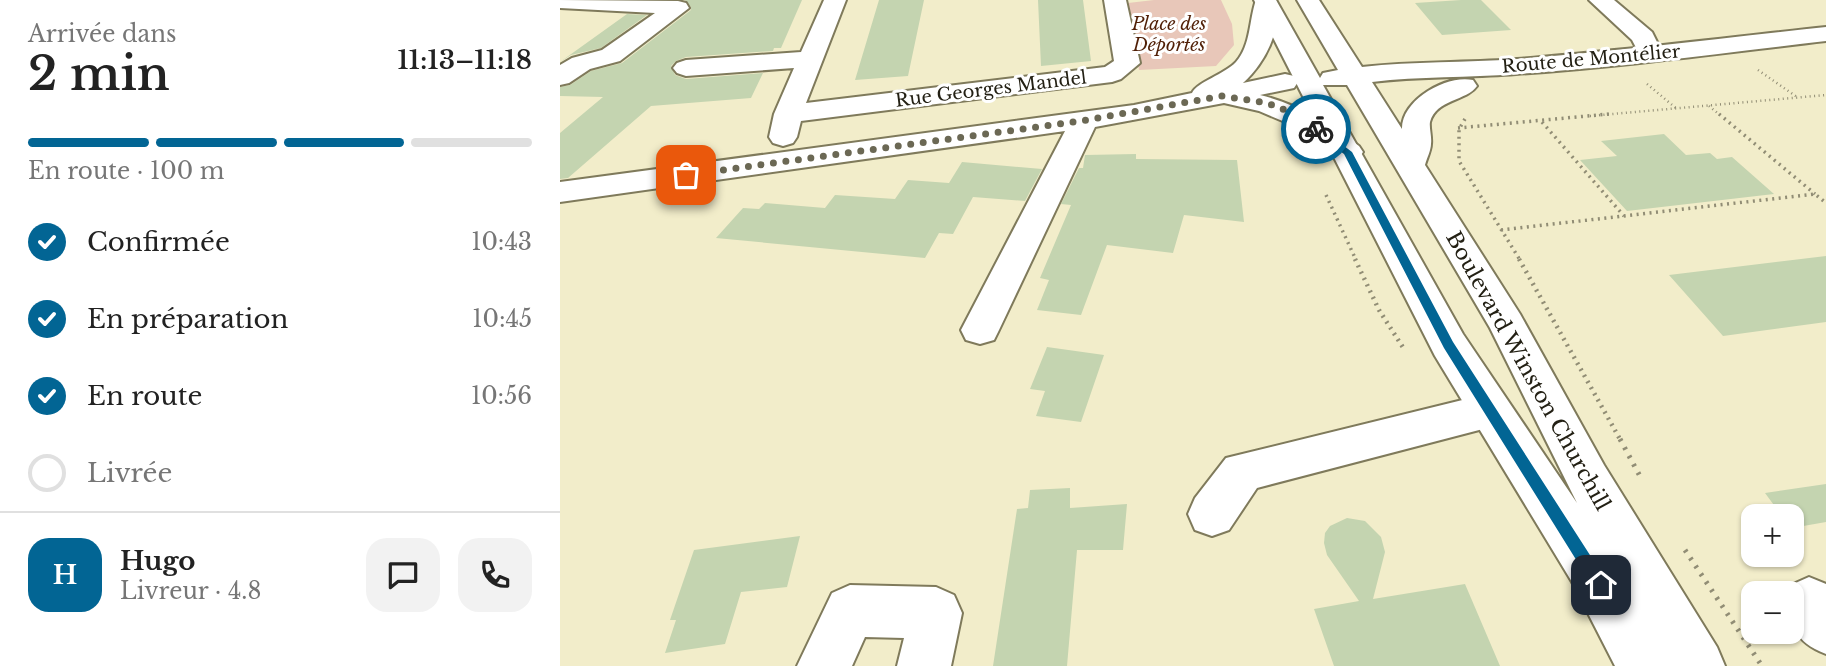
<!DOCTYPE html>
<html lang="fr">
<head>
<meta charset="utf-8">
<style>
  body { margin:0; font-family:"Libre Baskerville",serif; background:#f2f2f2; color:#222; height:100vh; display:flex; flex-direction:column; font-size:26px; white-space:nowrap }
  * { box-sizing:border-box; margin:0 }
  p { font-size:23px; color:#767676 }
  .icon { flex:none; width:38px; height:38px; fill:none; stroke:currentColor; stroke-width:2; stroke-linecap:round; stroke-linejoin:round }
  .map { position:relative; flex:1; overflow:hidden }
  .details { display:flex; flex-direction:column; background:#fff; width:560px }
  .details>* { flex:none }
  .controls { position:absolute; left:1181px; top:504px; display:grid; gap:14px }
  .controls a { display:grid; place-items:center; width:63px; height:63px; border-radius:14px; background:#fff; box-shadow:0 2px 5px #0004; font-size:35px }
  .pin { position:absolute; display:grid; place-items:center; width:60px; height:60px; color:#fff; margin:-30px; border-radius:14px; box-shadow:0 4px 10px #0006 }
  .courier { position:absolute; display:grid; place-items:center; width:70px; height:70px; margin:-35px; border:5px solid #026594; border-radius:50%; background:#fff; color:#222; box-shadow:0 2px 9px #0007 }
  .summary em { font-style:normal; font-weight:600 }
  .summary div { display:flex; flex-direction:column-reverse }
  .summary { display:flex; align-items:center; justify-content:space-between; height:119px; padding:0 28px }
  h1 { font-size:46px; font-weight:600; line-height:52px }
  .bar { display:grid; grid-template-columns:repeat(4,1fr); gap:10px 7px; align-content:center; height:84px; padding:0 28px }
  .bar i { height:9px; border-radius:5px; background:#e0e0e0 }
  .bar .active { background:#026594 }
  .bar p { grid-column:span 4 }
  .line { display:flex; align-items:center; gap:18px; padding:0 28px; border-top:2px solid #e0e0e0 }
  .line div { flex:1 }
  .round { display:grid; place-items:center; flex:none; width:74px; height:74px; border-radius:21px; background:#f2f2f2 }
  ol { padding:0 28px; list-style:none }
  li { display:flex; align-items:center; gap:21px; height:77px }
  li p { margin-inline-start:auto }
  li .icon { padding:7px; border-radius:50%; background:#026594; color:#fff; stroke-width:4 }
  li:last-child { color:#767676 }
  li i { width:38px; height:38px; border:4px solid #e0e0e0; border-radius:50% }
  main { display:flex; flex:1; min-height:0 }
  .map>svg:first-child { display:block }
</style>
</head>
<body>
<main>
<section class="details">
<div class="summary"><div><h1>2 min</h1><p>Arrivée dans</p></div><em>11:13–11:18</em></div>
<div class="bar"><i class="active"></i><i class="active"></i><i class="active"></i><i></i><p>En route · 100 m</p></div>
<ol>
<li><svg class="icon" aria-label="check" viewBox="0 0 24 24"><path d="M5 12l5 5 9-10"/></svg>Confirmée<p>10:43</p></li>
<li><svg class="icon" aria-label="check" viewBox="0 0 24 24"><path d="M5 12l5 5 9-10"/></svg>En préparation<p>10:45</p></li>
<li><svg class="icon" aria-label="check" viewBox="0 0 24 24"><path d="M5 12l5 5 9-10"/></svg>En route<p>10:56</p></li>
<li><i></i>Livrée</li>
</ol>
<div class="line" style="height:126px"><b class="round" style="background:#026594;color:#fff">H</b><div><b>Hugo</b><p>Livreur · 4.8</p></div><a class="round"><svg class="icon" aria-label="chat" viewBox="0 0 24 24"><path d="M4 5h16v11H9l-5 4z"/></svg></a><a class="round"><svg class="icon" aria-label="phone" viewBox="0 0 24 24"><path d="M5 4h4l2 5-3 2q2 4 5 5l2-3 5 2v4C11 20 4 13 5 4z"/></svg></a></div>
</section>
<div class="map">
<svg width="1266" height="666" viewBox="0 0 1266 666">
  <rect width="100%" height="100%" fill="#f2edca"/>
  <!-- green -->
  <path fill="#e8c7b9" d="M 594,0 L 661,0 L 672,24 L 674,45 L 656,66 L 579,70 L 568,3 Z"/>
  <!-- building -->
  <path fill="#c4d4b0" d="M 125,0 L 242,0 L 221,48 L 214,48 L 213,51 L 126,57 L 116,61 L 111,66 L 115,75 L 126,79 L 203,73 L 191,98 L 91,106 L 8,178 L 0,179 L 0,133 L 43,97 L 0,96 L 0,87 L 10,85 L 31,71 L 62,63 L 131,10 L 131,7 Z
    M 319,0 L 364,0 L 348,76 L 295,80 Z
    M 478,0 L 523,0 L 531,61 L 481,66 Z
    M 901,0 L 921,0 L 951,30 L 882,35 L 855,3 Z
    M 67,14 L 87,15 L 41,48 L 11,55 L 0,62 Z
    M 1104,134 L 1126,155 L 1150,153 L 1157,159 L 1172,157 L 1214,194 L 1067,211 L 1020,160 L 1057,156 L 1041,141 Z
    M 576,154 L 576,159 L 677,160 L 684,222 L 624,215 L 613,253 L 547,245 L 521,315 L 477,310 L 489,280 L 480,278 L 511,205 L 501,204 L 519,168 L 523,168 L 525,155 Z
    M 402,162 L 482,169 L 465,201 L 413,197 L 393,234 L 379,233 L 365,258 L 156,238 L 183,208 L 199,209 L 205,203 L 265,208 L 275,195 L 335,199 L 348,180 L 389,183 Z
    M 1266,256 L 1266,322 L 1163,336 L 1109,275 Z
    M 487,347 L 544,355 L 521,422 L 476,416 L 485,391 L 470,389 Z
    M 1266,484 L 1266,522 L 1232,528 L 1232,516 L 1222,516 L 1205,493 Z
    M 510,488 L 510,508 L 567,504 L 563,550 L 517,550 L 507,666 L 433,666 L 457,509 L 468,508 L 470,490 Z
    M 787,518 L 805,521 L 821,537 L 825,552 L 813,599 L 905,584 L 940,666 L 774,666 L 754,609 L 799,601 L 767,555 L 764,543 L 765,533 L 770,526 Z
    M 240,536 L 227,587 L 181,592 L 165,644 L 105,653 L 116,620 L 110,620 L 134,550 Z"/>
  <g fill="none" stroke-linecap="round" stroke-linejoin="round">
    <defs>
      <path id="minor" d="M 0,0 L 118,1 L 126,3 L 129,8 L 60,61 L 30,69 L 9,83 L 0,85 L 0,65 L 12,58 L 42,50 L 95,13 L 0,8 Z
        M 264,0 L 286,0 L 246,103 L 545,67 L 554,61 L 544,0 L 566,0 L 580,63 L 561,79 L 552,82 L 241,121 L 237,137 L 233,143 L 223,146 L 213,143 L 209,137 L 214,114 L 234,68 L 126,76 L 117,73 L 113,68 L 117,63 L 126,60 L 241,52 Z
        M 696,0 L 716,0 C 722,30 705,63 683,83 L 725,74 L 734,76 L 738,82 L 734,88 L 700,95 C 738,104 767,123 799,146 L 803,152 L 799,158 L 788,161 L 777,158 L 725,122 L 699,111 L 664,103 L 535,127 L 439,330 L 434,340 L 420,344 L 406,340 L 401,330 L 505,131 L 0,202 L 0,182 L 574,105 L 632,93 C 637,82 665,74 676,62 C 691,45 689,20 696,0 Z
        M 1029,0 L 1054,0 L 1092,32 L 1103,54 L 1100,59 L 1091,61 L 1082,59 L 1072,40 Z
        M 931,393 L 946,399 L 952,411 L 946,423 L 697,488 L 669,530 L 652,536 L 635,530 L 628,514 L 635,498 L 666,458 Z
        M 1249,577 L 1266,584 L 1266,654 C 1233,641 1232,627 1232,593 L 1227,593 L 1231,585 Z
        M 290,585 L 376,587 L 394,595 L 402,613 L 391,666 L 337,666 L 344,638 L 305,637 L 292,666 L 237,666 L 272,593 Z"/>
      <path id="major" d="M 694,0 L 716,0 L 760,78 L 763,73 L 778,70 L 737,0 L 759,0 L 802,67 C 854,61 905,63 957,59 C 1060,51 1163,38 1266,27 L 1266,41 C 1163,53 1060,67 956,74 C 908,78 860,76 812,82 L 842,129 C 841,100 887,74 913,80 L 917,86 C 907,101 876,99 870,122 C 869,128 872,137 871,144 C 871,150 867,158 865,165 L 960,314 L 1044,465 L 1157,647 L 1165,666 L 1055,666 L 1012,582 L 875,356 ZM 763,85 L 787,85 L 930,328 L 1017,503 L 903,334 Z"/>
    </defs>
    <!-- minor casing -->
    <use href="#minor" stroke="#7f7a5b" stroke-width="4"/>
    <!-- major casing -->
    <use href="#major" stroke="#7f7a5b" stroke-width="4"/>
    <!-- path-far3 -->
    <path stroke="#918d75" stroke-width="2.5" stroke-dasharray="1 3.5" stroke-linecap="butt" d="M 1198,70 L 1237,97
      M 1087,84 L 1117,109
      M 1149,106 L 1161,116
      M 1030,116 L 1266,95"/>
    <!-- path-far2 -->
    <path stroke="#918d75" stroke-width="3.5" stroke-dasharray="2 4.5" stroke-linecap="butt" d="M 1159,114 L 1255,194
      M 905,119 L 899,129 L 899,161 L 960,260
      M 982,122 L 1064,216
      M 898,128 L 1049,114
      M 766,195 L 796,260
      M 941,230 L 1255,194 L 1266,203"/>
    <!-- path-far1 -->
    <path stroke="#918d75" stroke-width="4.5" stroke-dasharray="2 5" stroke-linecap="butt" d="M 795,259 L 819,310 L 844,349
      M 959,259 L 1061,441"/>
    <!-- path -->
    <path stroke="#918d75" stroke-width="5" stroke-dasharray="2.5 7" stroke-linecap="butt" d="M 1060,439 L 1082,480
      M 1125,550 L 1202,666"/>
    <!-- minor -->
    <use href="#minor" fill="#fff" fill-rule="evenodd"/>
    <!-- major -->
    <use href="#major" fill="#fff" fill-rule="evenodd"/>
  </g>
  <!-- route -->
  <path fill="#026594" d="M 753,127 L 759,127 L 792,152 L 893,342 L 1046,580 L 1048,585 L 1046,590 L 1041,593 L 1035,590 L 884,348 L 784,154 L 753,131 Z"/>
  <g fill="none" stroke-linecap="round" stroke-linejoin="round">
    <!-- done -->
    <path stroke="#6b6854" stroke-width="7" stroke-dasharray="0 12.6" d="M 126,175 L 521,121 L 662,96 L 707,103 L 738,115 L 756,129"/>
  </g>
  <g text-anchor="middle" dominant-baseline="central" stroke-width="6" stroke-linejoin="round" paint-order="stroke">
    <!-- far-park labels -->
    <g font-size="18" font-style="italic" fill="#501f06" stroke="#fff">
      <text x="609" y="24">Place des<tspan x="609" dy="21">Déportés</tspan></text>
    </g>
    <!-- far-street labels -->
    <g font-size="18" fill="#232014" stroke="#fff">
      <text transform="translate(1031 59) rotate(-5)">Route de Montélier</text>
      <text transform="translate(431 89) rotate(-7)">Rue Georges Mandel</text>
    </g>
    <!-- street labels -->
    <g font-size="21" fill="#232014" stroke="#fff">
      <text transform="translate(968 371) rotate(61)">Boulevard Winston Churchill</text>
    </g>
  </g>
</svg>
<div class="controls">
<a>+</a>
<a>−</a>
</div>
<div class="pin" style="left:126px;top:175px;background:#ea580c"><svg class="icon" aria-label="bag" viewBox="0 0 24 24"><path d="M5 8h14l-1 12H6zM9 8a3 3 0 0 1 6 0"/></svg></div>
<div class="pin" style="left:1041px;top:585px;background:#1f2937"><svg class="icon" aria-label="home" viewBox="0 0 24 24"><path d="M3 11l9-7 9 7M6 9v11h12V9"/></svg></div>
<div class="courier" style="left:756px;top:129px"><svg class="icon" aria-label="bike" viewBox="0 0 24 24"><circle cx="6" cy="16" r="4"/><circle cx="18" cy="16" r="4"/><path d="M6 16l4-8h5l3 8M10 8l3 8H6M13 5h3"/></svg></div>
</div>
</main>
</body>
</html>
